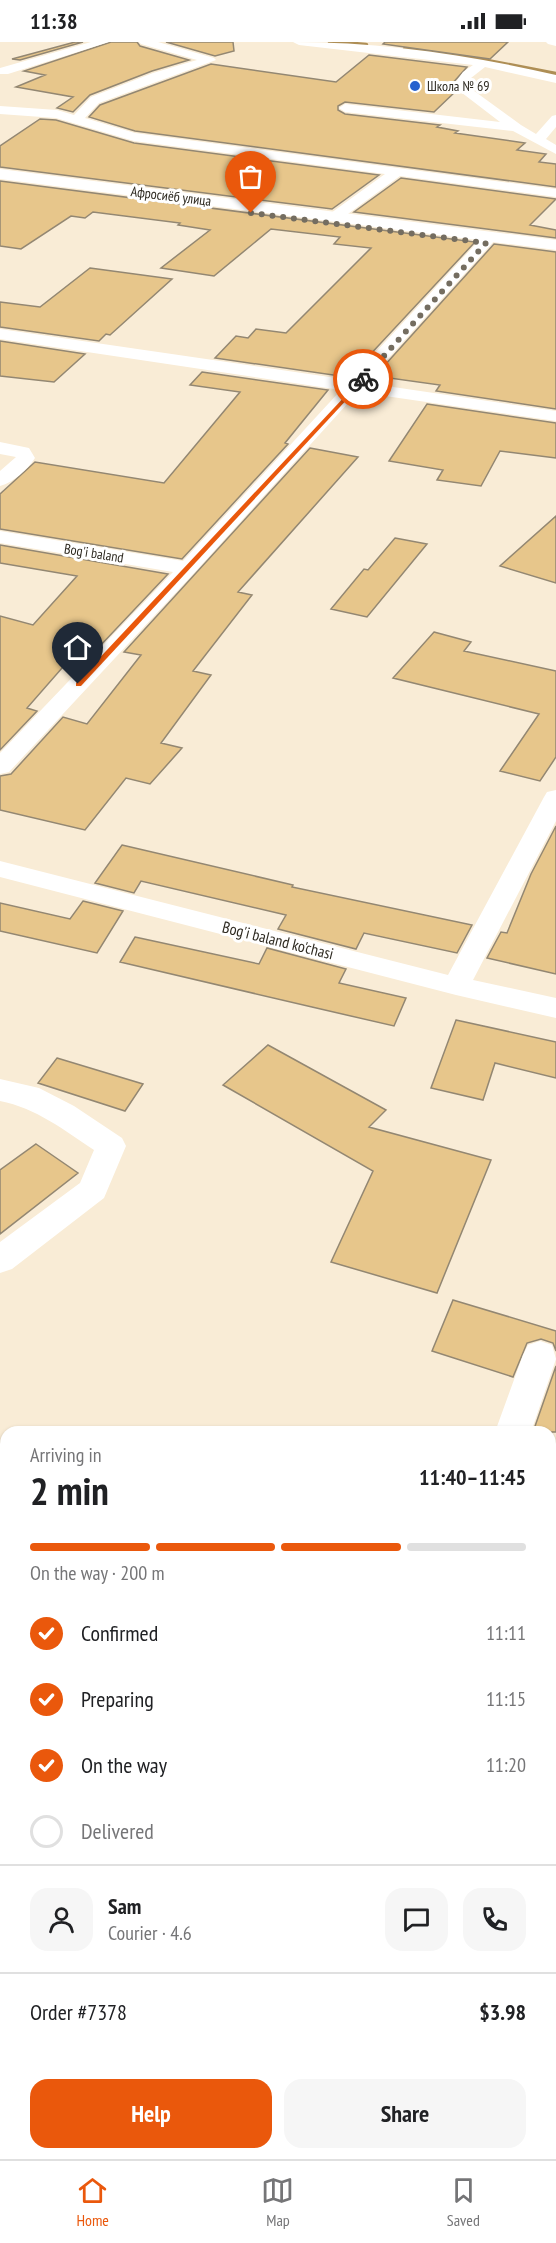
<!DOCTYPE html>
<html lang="en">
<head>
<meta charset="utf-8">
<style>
  body { margin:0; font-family:"PT Sans Narrow",sans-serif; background:#f6f6f6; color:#202124; height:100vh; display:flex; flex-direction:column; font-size:22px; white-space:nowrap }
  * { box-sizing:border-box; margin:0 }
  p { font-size:20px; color:#757577 }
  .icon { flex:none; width:33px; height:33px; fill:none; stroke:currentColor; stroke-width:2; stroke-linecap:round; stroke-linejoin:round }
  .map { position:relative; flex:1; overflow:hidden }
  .drawer { position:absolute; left:0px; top:1384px; width:556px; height:734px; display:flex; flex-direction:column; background:#fff; border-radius:18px 18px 0 0; box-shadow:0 2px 4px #0004 }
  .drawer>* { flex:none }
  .pin { position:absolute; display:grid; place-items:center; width:51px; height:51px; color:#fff; margin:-62px -26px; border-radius:50% 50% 50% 0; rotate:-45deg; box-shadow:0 0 6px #0007 }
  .pin .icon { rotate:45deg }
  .courier { position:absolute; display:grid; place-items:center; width:60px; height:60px; margin:-30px; border:4px solid #ea580c; border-radius:50%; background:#fff; color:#222; box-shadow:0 2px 8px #0007 }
  .overview em { font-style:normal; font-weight:600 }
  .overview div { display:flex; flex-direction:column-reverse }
  .overview { display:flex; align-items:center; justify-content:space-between; height:102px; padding:0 30px }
  h1 { font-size:39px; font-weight:600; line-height:45px }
  .bar { display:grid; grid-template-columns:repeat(4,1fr); gap:9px 6px; align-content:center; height:72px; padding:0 30px }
  .bar i { height:8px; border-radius:4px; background:#e0e0e0 }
  .bar .active { background:#ea580c }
  .bar p { grid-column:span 4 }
  .line { display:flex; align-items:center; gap:15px; padding:0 30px; border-top:2px solid #e0e0e0 }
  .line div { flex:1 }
  .round { display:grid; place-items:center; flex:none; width:63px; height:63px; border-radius:18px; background:#f6f6f6 }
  ol { padding:0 30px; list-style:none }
  li { display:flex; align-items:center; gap:18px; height:66px }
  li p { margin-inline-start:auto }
  li .icon { padding:6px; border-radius:50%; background:#ea580c; color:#fff; stroke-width:4 }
  li:last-child { color:#757577 }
  li i { width:33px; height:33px; border:3px solid #e0e0e0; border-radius:50% }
  .button { display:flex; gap:12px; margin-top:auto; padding:12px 30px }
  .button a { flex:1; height:69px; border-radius:18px; background:#ea580c; color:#fff; font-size:24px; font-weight:600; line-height:69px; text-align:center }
  .button a+a { background:#f6f6f6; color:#202124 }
  .status { display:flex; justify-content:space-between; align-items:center; height:42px; padding:0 30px; background:#fff; direction:ltr }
  .status svg { height:16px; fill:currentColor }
  .tab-bar { display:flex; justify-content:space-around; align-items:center; height:84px; border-top:2px solid #e0e0e0; background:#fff; font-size:16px; color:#757577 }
  .tab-bar a { display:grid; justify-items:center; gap:3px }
  .tab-bar .active { color:#ea580c }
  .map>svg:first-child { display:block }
</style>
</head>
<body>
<div class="status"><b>11:38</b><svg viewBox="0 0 49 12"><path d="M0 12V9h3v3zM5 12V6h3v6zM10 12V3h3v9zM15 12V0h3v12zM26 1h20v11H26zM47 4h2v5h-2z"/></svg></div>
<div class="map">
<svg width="556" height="2117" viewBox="0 0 556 2117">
  <rect width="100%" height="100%" fill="#f9ecd6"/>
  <!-- green -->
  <path fill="#f0d8ae" d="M 551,1567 L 556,1569 L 556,2117 L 187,2117 L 189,2112 L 550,2112 Z"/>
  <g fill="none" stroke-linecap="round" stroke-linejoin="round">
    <!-- stream -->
    <path stroke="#ae8e55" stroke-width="4.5" d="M 330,0 L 366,3
      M 405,7 L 440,10 L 556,32"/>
  </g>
  <!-- building -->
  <path fill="#e7c68b" stroke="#938772" stroke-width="1.5" d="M 75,0 L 83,0 L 20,18 L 12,17 Z
    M 111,0 L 137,0 L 140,4 L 189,18 L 152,29 L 90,53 L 73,70 L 57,66 L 73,55 L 16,45 L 45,33 L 24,29 Z
    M 166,0 L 233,0 L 234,9 L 215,14 Z
    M 385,0 L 508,0 L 490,17 L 383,2 Z
    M 369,13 L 467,25 L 451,43 L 456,49 L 434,70 L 345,60 L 338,64 L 338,68 L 345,72 L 440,83 L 437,85 L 458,89 L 455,91 L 525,101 L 517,108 L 546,112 L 539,120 L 556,122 L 556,145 L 135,89 L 89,75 L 100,63 L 211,22 L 336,40 Z
    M 40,77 L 56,78 L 134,101 L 379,133 L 332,167 L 0,125 L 0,104 Z
    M 401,136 L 556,157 L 530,183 L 556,188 L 556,196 L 354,170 Z
    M 0,139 L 475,200 L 353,331 L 344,330 L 340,334 L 215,316 L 236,294 L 248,296 L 256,287 L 286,291 L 371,206 L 334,202 L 340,195 L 271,187 L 214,234 L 161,226 L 210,188 L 178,183 L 180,181 L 93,170 L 85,176 L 71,174 L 21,207 L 0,204 Z
    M 494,202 L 556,210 L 556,367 L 436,349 L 440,343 L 375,334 Z
    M 90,226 L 172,237 L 110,293 L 106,292 L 99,299 L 0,285 L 0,260 L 40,265 Z
    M 0,299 L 85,312 L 54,340 L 0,334 Z
    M 202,330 L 328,348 L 285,401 L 288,402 L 182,517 L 0,487 L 0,452 L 35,420 L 164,441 L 240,350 L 190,343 Z
    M 427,362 L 556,381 L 556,416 L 500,409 L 481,444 L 437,438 L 443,428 L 389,419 Z
    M 310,406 L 358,415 L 238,550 L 252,553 L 193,629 L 211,633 L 161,701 L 182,706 L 150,742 L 126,736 L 85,788 L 0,768 L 0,734 L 11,732 L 63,675 L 87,682 L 141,613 L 124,610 Z
    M 556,474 L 556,541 L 500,524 Z
    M 395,496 L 427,502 L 367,575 L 331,567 L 364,527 L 368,528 Z
    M 0,503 L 168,532 L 99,605 L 83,602 L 27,666 L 37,669 L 0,708 L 0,574 L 33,583 L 77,534 L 0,521 Z
    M 434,590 L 471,600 L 464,609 L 556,629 L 556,715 L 540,739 L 500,729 L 539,672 L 393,636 Z
    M 556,784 L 556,932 L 487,916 L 501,890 L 507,891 L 531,832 Z
    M 122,803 L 293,843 L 292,845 L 472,883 L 457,911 L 364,891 L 356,907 L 278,887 L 286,873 L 141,839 L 134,851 L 95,841 Z
    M 83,859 L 123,869 L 97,911 L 0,889 L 0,861 L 70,877 Z
    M 135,895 L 259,922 L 267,906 L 346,927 L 339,941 L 406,956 L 394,984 L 312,965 L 120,920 Z
    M 456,978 L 556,1000 L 556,1036 L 495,1021 L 483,1058 L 431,1046 Z
    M 268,1003 L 386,1068 L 369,1085 L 491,1118 L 437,1251 L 331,1220 L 373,1129 L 223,1043 Z
    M 57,1016 L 143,1042 L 125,1069 L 38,1041 Z
    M 36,1102 L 78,1131 L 0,1192 L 0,1128 Z
    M 453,1258 L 556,1289 L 556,1309 L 553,1301 L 541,1297 L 527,1301 L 513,1335 L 432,1309 Z
    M 556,1324 L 556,1390 L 533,1390 Z"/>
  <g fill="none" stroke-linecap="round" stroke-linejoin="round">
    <!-- street -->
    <path fill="#fff" fill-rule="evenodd" d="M 91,0 L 109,0 L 8,32 L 0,32 L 0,26 Z
      M 139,0 L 158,0 L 214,16 L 216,18 L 99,61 L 85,76 L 135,91 L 556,147 L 556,155 L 400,134 L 341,177 L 331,177 L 329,174 L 331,171 L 385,132 L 134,99 L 56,76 L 0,72 L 0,64 L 57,68 L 74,73 L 91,55 L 153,31 L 197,18 L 141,2 Z
      M 293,0 C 382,0 470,13 556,33 L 556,41 L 485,25 L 471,36 L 466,43 L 521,83 L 536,92 L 552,74 L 556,73 L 556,85 L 546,97 L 556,103 L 556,112 L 513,89 L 345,70 L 339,66 L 345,62 L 500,80 L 453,44 L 463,30 L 473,23 L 299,3 Z
      M 546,0 L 556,0 L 556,4 L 548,2 Z
      M 490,191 L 497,195 L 495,198 L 366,341 L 556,369 L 556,379 L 358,350 L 195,530 L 9,730 L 0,732 L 0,711 L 173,530 L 0,501 L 0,489 L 183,519 L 341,348 L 0,297 L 0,287 L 350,338 L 485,192 Z
      M 0,400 L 29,406 L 35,416 C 27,428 14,440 0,444 L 0,429 L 16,415 L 0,412 Z
      M 556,748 L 556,779 L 473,938 L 556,956 L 556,976 L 456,953 L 0,835 L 0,819 L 448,933 L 544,755 L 547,750 Z
      M 0,1037 L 39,1046 L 74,1064 L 122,1096 L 126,1104 L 104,1156 L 12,1227 L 0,1231 L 0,1200 L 80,1141 L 94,1108 C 64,1088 36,1066 0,1059 Z
      M 540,1299 L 552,1303 L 556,1317 L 531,1390 L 495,1390 L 523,1313 L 528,1303 Z
      M 128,2112 L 176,2112 L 174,2117 L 126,2117 Z"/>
    <!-- primary -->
    <path fill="#fff" fill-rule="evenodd" d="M 0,127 L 556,198 L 556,208 L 0,137 Z"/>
  </g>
  <!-- route -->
  <path fill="#ea580c" d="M 363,335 L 365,338 L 81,644 L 76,644 L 76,641 Z"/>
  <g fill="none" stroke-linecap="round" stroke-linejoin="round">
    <!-- done -->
    <path stroke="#746d60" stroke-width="6" stroke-dasharray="0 10.8" d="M 251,171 L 486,201 L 363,337"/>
  </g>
  <!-- markers -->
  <circle fill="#2661ce" stroke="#fff" stroke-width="2" cx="415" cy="44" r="6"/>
  <g text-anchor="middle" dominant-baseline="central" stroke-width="6" stroke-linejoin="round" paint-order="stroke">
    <!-- far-poi labels -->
    <g font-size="14" fill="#2d2920" stroke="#fff" text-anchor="start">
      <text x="427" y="44">Школа № 69</text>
    </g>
    <!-- far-street labels -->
    <g font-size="14" fill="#2d2920" stroke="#fff">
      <text transform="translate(171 154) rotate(7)">Афросиёб улица</text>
      <text transform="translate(94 511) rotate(9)">Bog'i baland</text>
    </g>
    <!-- street labels -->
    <g font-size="16" fill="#2d2920" stroke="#fff">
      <text transform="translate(278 898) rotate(14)">Bog'i baland ko'chasi</text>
    </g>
  </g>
</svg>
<div class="pin" style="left:251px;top:171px;background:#ea580c"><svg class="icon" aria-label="bag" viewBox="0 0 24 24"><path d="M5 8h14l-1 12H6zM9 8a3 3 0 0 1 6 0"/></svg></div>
<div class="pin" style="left:78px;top:642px;background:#1f2937"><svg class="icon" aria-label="home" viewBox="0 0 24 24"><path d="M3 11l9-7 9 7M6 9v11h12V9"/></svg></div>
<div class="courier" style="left:363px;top:337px"><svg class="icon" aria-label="bike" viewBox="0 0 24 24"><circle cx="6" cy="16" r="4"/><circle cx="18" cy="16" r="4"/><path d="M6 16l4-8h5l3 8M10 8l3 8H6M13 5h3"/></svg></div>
<section class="drawer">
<div class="overview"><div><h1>2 min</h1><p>Arriving in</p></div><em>11:40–11:45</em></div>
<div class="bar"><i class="active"></i><i class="active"></i><i class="active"></i><i></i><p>On the way · 200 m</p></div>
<ol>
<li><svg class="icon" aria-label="check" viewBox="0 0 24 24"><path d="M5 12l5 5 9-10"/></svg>Confirmed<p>11:11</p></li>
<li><svg class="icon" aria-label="check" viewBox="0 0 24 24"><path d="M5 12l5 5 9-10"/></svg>Preparing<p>11:15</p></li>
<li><svg class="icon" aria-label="check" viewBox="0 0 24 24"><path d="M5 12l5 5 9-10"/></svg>On the way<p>11:20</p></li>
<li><i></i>Delivered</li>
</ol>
<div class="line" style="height:108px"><a class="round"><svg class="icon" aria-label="person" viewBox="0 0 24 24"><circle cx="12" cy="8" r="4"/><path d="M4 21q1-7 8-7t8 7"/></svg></a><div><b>Sam</b><p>Courier · 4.6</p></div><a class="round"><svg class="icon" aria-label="chat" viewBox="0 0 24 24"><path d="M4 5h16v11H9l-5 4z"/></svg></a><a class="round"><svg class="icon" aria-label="phone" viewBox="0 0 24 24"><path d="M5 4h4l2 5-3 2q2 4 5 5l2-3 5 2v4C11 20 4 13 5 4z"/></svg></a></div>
<div class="line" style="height:78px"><div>Order #7378</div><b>$3.98</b></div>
<div class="button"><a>Help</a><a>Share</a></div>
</section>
</div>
<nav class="tab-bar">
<a class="active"><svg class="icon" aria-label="home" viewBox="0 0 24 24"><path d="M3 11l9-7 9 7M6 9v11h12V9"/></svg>Home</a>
<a><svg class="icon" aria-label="map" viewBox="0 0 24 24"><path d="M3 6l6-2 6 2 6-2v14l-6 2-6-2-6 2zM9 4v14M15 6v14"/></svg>Map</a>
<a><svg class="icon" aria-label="saved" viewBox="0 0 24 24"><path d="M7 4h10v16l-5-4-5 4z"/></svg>Saved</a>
</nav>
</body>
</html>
